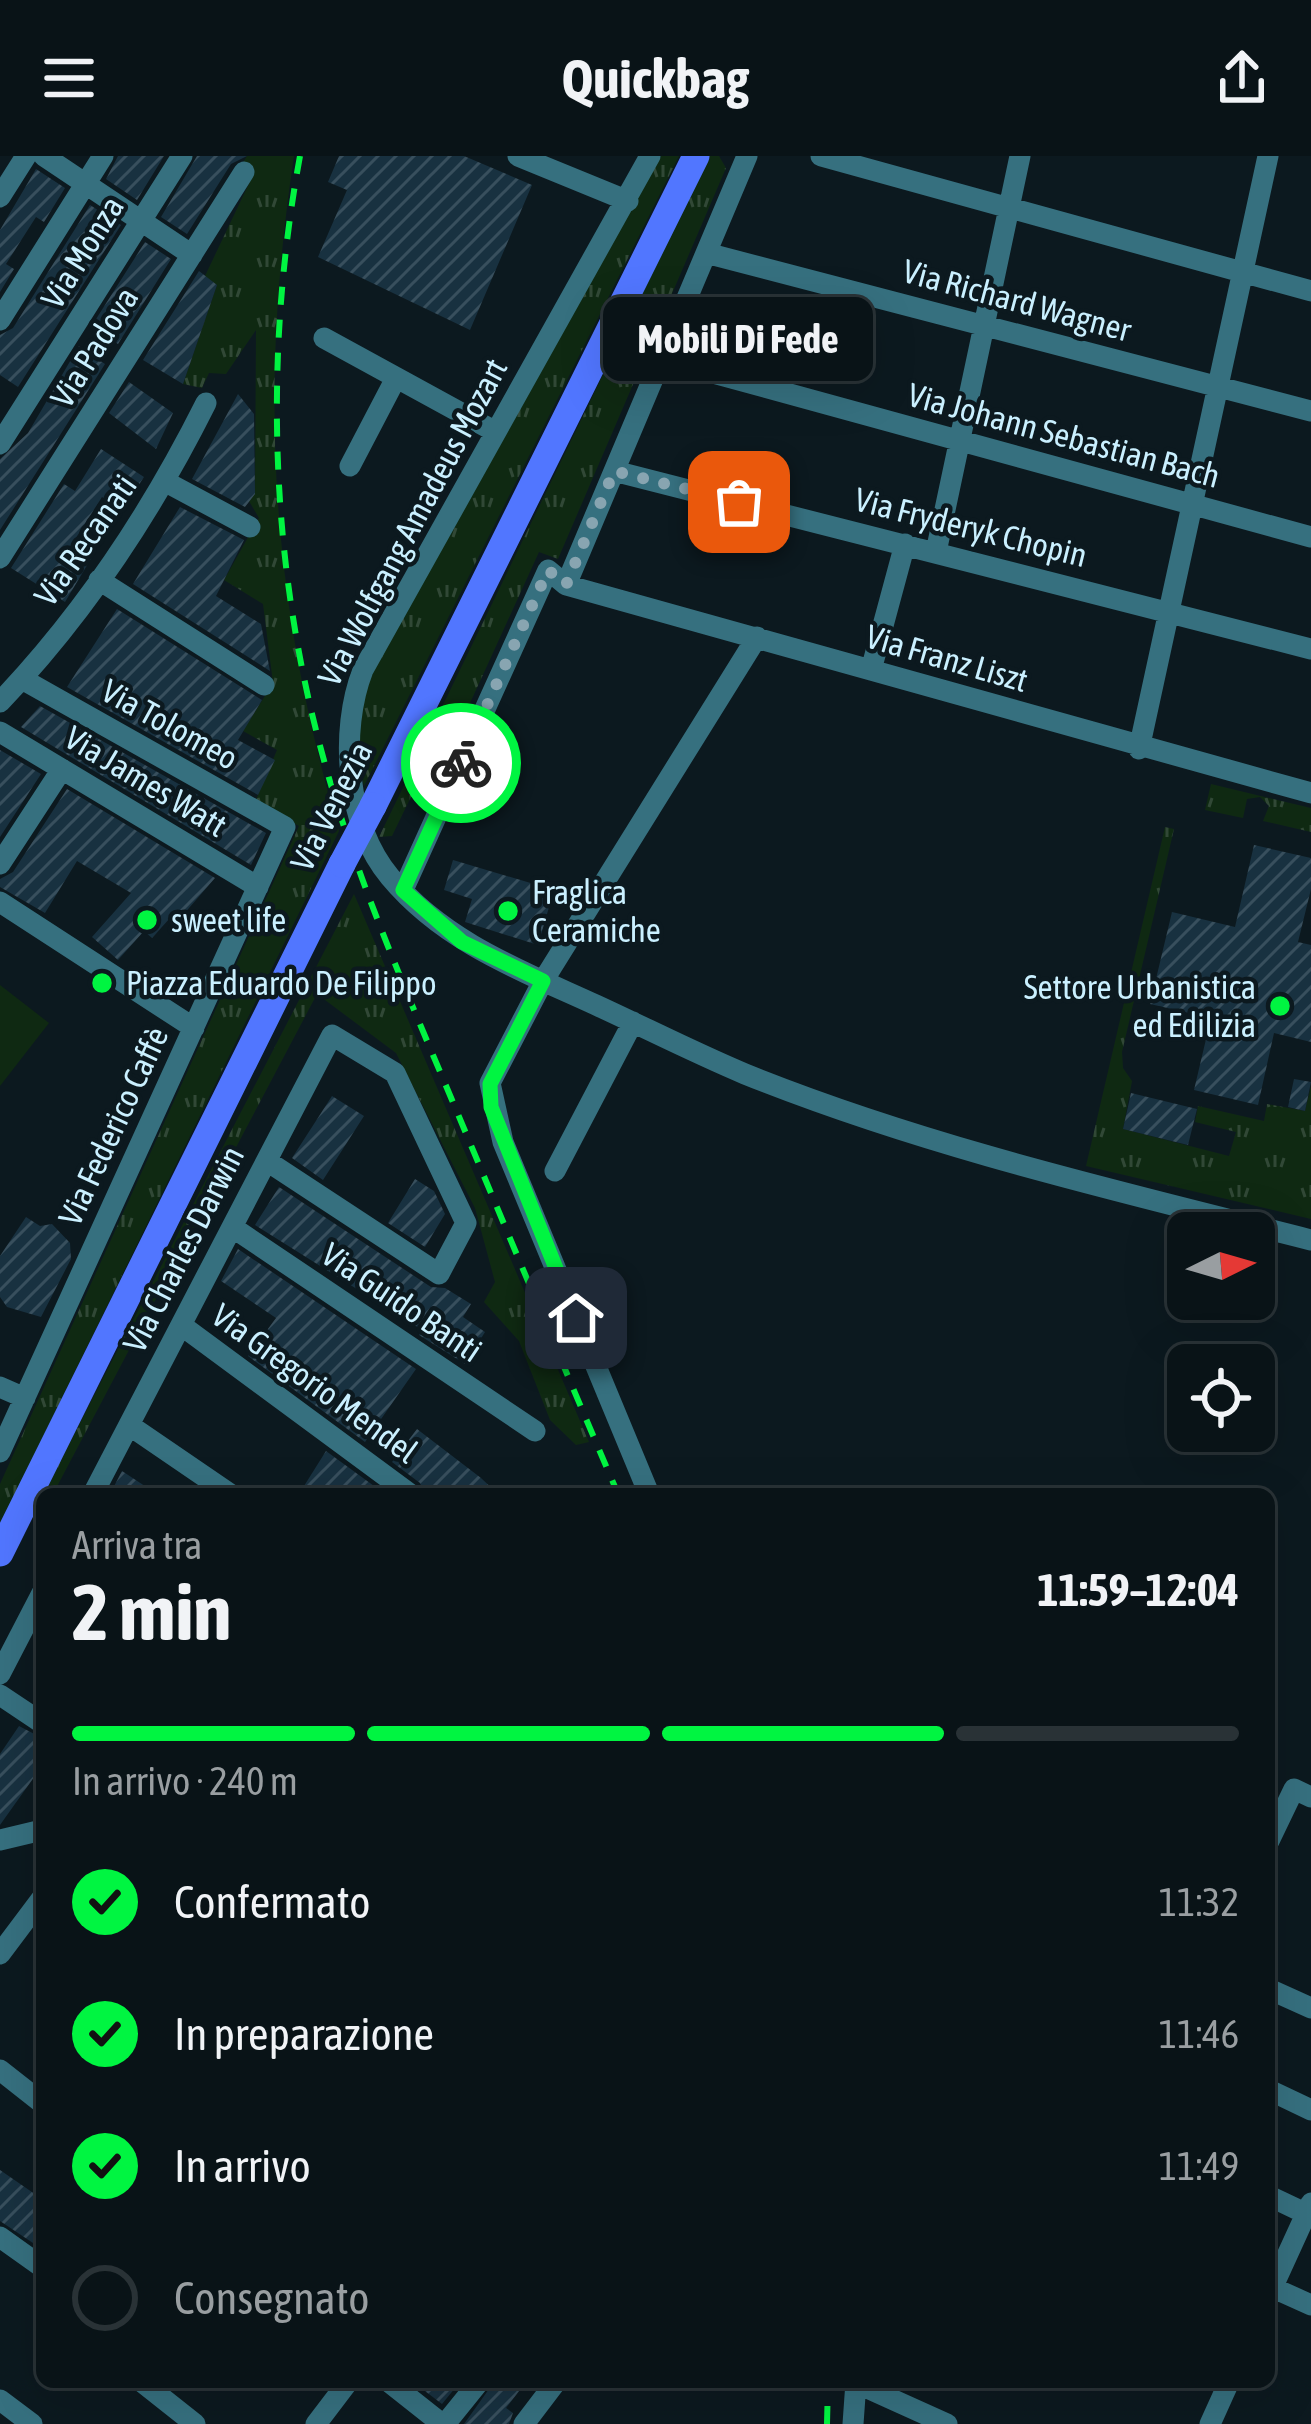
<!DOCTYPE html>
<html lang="it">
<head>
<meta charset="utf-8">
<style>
  body { margin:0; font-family:"Asap Condensed",sans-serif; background:#121c20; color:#f1f3f6; height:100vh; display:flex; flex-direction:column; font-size:45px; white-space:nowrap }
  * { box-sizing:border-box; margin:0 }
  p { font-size:39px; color:#999ea1 }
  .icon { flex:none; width:66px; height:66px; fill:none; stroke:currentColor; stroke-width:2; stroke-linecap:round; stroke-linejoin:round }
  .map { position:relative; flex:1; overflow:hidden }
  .panel { position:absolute; left:36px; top:1332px; width:1239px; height:900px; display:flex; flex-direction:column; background:#091317; border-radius:18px; box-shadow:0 12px 48px #0002,0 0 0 3px #293236 }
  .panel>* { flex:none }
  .needle { width:78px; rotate:85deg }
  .buttons { position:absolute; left:1167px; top:1056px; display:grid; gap:24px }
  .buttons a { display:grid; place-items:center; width:108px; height:108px; border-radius:18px; background:#091317; box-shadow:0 12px 48px #0002,0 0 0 3px #293236; font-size:60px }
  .pin { position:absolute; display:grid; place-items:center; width:102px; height:102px; color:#fff; margin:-51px; border-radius:24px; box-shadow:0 6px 18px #0006 }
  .courier { position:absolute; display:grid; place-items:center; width:120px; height:120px; margin:-60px; border:9px solid #00f541; border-radius:50%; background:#fff; color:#222; box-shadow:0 3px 15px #0007 }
  .bubble { position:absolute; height:84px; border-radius:18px; background:#091317; box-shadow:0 12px 48px #0002,0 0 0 3px #293236; font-size:39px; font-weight:700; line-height:84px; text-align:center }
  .headline em { font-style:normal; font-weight:700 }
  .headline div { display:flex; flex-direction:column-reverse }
  .headline { display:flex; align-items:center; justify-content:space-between; height:204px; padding:0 36px }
  h1 { font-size:78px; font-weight:700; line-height:90px }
  .bar { display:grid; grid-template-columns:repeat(4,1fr); gap:18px 12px; align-content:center; height:144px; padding:0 36px }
  .bar i { height:15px; border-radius:9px; background:#293236 }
  .bar .active { background:#00f541 }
  .bar p { grid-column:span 4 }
  ol { padding:0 36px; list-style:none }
  li { display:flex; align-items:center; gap:36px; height:132px }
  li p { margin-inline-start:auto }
  li .icon { padding:12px; border-radius:50%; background:#00f541; color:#111; stroke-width:4 }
  li:last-child { color:#999ea1 }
  li i { width:66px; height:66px; border:6px solid #293236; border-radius:50% }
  header { display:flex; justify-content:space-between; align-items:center; height:156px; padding:0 36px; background:#091317; font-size:54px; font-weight:700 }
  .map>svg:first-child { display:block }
</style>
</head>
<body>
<header><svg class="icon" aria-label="menu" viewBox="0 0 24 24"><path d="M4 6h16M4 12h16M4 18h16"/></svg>Quickbag<svg class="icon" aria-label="share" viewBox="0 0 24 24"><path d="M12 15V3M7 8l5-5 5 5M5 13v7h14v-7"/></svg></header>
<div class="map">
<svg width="1311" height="2268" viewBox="0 0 1311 2268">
  <defs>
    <pattern id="grass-tufts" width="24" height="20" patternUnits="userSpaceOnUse" patternTransform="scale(3)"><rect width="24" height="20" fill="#0f2912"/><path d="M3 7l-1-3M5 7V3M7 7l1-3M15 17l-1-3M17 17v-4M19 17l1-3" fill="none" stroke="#314836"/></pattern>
    <pattern id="building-hatch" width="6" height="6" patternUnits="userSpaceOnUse" patternTransform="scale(3)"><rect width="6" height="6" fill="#183140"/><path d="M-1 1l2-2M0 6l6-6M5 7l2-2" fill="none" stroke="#384f5d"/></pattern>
  </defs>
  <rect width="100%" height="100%" fill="#0c191f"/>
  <!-- grass -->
  <path fill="url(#grass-tufts)" d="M 247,0 L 294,0 C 258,238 271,445 339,675 L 0,1369 L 0,1328 L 299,670 L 255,646 L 277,594 L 243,575 L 273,527 L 263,448 L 224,424 L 259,362 L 249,345 L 255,337 L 256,174 L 226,218 L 209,217 L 202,232 L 183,228 L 217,129 L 205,120 L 254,17 L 242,8 Z
    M 661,0 L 679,0 L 364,630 L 357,601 L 364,531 Z
    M 709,0 L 719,0 L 726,12 L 558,403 L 539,396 L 455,580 L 441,579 L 392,680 L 379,681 Z
    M 1211,628 L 1311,652 L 1311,676 L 1263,665 L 1269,650 L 1260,641 L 1247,643 L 1243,662 L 1205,654 Z
    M 1165,671 L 1174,673 L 1122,896 L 1123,912 L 1132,925 L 1123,973 L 1229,1000 L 1236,976 L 1195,966 L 1198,950 L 1264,965 L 1267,948 L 1305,955 L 1311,930 L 1311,1063 L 1086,1010 Z
    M 354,738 L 589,1286 L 576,1289 L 550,1264 L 519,1185 L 484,1146 L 495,1126 L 475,1052 L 396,897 L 317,838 L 53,1338 L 43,1338 Z"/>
  <!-- pitch -->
  <path fill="#0f2912" d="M 0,829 L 49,867 L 0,930 Z"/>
  <!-- building -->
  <path fill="url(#building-hatch)" d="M 118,0 L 164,0 L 137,44 L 106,23 Z
    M 197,0 L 247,0 L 231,8 L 187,78 L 161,61 Z
    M 339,0 L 464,0 L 532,29 L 470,174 L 318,101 L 347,34 L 328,26 Z
    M 36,13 L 65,32 L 44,66 L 36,61 L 6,108 L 14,113 L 0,136 L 0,74 Z
    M 90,49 L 121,69 L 18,231 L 0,219 L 0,179 L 13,172 Z
    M 145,86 L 171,103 L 118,188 L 91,171 Z
    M 199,115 L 217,129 L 183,228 L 143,204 Z
    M 79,190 L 105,208 L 0,374 L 0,303 L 28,277 Z
    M 129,226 L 173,257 L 156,293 L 109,257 Z
    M 238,238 L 254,258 L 255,338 L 245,351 L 192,323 Z
    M 101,293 L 144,321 L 130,342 L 115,331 L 107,344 L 102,341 L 72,388 L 92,401 L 65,446 L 11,412 L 64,328 L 75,335 Z
    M 180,351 L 244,384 L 216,440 L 261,468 L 270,515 L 133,428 Z
    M 117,453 L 262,544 L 238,584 L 275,604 L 258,639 L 67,531 Z
    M 40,550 L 266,677 L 251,709 L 21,571 Z
    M 0,594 L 41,618 L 0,681 Z
    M 67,633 L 215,722 L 176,767 L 170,762 L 152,782 L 144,775 L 118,804 L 92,781 L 131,737 L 77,705 L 45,757 L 0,731 L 0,723 L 13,716 Z
    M 1254,689 L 1311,702 L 1311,733 L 1298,786 L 1311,789 L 1311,886 L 1274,877 L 1258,949 L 1194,934 L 1211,862 L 1150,848 L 1172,756 L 1235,771 Z
    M 453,704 L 554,734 L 538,789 L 465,766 L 472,743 L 444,734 Z
    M 1294,923 L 1311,926 L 1305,955 L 1288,951 Z
    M 1131,937 L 1197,953 L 1188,989 L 1123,973 Z
    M 332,940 L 364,960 L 323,1024 L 292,1002 Z
    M 415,1023 L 434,1035 L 445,1058 L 425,1091 L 388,1067 Z
    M 279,1031 L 431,1131 L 445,1132 L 471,1148 L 463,1161 L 485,1176 L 465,1208 L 419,1179 L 422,1174 L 255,1069 Z
    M 26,1061 L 40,1070 L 52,1068 L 70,1087 L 71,1103 L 41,1161 L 7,1151 L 0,1141 L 0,1100 Z
    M 238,1093 L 416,1213 L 365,1286 L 248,1200 L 276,1162 L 221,1125 Z
    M 417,1273 L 481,1322 L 498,1338 L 425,1338 L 420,1327 L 392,1306 Z
    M 326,1295 L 385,1338 L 299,1338 Z
    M 122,1315 L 157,1338 L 110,1338 Z
    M 19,1570 L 42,1582 L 42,1610 L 0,1669 L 0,1598 Z
    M 0,2014 L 42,2043 L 42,2093 L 0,2065 Z
    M 413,2226 L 460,2226 L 442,2248 Z
    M 494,2226 L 526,2226 L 506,2252 L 513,2257 L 509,2268 L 464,2268 Z"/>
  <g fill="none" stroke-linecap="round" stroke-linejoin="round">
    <!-- minor -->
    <path stroke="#36707f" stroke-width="21" d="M 44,0 L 192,99
      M 518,0 L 628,45
      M 650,0 L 363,514 C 339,575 346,668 390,721 C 444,786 522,815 596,849 C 646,872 695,897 745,918 C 926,991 1122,1036 1311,1084
      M 821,0 L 1311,135
      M 0,41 L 26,0
      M 706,97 L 1311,255
      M 0,164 L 103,0
      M 324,182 L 494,275
      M 662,203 L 1311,381
      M 0,288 L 182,0
      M 350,310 L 396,222
      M 614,315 L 1311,493
      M 166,326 L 250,371
      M 936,396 L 1020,0
      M 0,402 L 244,16
      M 99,424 L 264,529
      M 566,429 L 1311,637
      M 871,514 L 905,388
      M 0,546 C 84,458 152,355 206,247
      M 0,576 L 258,731
      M 1139,593 L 1268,0
      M 0,708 L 62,613
      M 403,734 L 548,414 L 566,429 L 747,0
      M 0,746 L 194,872
      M 555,1015 L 633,866
      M 232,1071 L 535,1275
      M 181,1169 L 410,1338
      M 0,1231 L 25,1242
      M 129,1269 L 230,1338
      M 0,1296 L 285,671 L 22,523
      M 93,1338 C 173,1185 252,1032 332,879 L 395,917 L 466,1067 L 439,1118 L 267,1005
      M 649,1338 L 503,986 L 490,927 L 543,825 L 757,481
      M 0,1518 L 42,1437
      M 0,1539 L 42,1567
      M 0,1684 L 42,1674
      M 1269,1685 L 1294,1633 L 1311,1641
      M 0,1798 L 42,1742
      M 1269,1833 L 1311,1852
      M 0,1914 L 42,1947
      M 1269,1934 L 1311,1954
      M 1269,2040 L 1311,2060
      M 0,2081 L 42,2111
      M 1269,2130 L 1311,2149
      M 1269,2139 L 1311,2047
      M 142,2226 L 195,2268
      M 389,2226 L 442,2268
      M 856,2227 L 947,2268
      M 0,2244 L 32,2268
      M 316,2268 L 348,2226
      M 445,2268 L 479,2226
      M 524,2268 L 556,2226
      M 853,2268 L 856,2226
      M 1210,2268 L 1229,2226"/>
    <!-- major -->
    <path stroke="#5176ff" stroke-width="27" d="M 373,650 L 696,0
      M 0,1397 L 342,708"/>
    <!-- rail -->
    <path stroke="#00f541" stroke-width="6" stroke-dasharray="18 15" stroke-linecap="butt" d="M 300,0 C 265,189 269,391 317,578 C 349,705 401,823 452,944 C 507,1075 562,1207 618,1338
      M 827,2268 L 828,2226"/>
    <!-- major-bridge -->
    <path stroke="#5176ff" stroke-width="27" d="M 342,708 L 373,650"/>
  </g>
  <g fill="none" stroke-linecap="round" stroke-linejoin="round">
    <!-- done -->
    <path stroke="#88a5b1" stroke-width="12" stroke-dasharray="0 21.6" d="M 461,607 L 548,414 L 566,429 L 614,315 L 739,346"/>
    <!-- route -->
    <path stroke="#00f541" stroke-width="15" d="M 461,607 L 403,734 L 462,786 L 543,825 L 490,928 L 491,951 L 576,1162"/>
  </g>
  <!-- markers -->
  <g fill="#00f541" stroke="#0c191f" stroke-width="4.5">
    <circle cx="508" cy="755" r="12"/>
    <circle cx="147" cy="764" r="12"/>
    <circle cx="102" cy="827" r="12"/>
    <circle cx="1280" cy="850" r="12"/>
  </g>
  <g text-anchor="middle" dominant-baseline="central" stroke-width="9" stroke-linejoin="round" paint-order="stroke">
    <!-- street labels -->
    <g font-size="33" fill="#caf0ff" stroke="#0c191f">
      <text transform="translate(82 96) rotate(-58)">Via Monza</text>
      <text transform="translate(1017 144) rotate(15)">Via Richard Wagner</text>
      <text transform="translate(94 191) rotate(-58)">Via Padova</text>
      <text transform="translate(1064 279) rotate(15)">Via Johann Sebastian Bach</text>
      <text transform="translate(412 366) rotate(-62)">Via Wolfgang Amadeus Mozart</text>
      <text transform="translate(971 371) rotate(14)">Via Fryderyk Chopin</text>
      <text transform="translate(85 384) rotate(-55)">Via Recanati</text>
      <text transform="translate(947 502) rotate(16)">Via Franz Liszt</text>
      <text transform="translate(170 568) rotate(29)">Via Tolomeo</text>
      <text transform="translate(146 625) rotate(31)">Via James Watt</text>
      <text transform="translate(331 650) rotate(-63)">Via Venezia</text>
      <text transform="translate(113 970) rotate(-65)">Via Federico Caffè</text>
      <text transform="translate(183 1093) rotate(-63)">Via Charles Darwin</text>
      <text transform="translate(402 1146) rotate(34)">Via Guido Banti</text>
      <text transform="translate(315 1227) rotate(36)">Via Gregorio Mendel</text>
    </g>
    <!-- poi labels -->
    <g font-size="33" fill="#caf0ff" stroke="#0c191f" text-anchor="start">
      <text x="532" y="736">Fraglica<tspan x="532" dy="38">Ceramiche</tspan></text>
      <text x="171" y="764">sweet life</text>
      <text x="126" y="827">Piazza Eduardo De Filippo</text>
      <text x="1256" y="831" text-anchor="end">Settore Urbanistica<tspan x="1256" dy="38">ed Edilizia</tspan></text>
    </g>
  </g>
</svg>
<div class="buttons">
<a><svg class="needle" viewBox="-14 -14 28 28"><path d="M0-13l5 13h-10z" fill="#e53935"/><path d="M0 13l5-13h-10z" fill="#999ea1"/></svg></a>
<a><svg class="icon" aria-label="locate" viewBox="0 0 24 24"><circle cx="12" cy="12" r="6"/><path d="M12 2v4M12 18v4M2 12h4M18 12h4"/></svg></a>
</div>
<div class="pin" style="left:739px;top:346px;background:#ea580c"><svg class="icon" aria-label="bag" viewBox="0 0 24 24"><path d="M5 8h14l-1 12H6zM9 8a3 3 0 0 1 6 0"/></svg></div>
<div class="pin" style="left:576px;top:1162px;background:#1f2937"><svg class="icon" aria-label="home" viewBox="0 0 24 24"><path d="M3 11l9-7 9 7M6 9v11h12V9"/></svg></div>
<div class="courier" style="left:461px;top:607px"><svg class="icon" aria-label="bike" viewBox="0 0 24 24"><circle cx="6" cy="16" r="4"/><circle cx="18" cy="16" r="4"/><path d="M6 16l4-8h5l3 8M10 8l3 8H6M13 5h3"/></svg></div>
<div class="bubble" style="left:603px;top:141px;width:270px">Mobili Di Fede</div>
<section class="panel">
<div class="headline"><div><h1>2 min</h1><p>Arriva tra</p></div><em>11:59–12:04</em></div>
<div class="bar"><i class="active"></i><i class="active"></i><i class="active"></i><i></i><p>In arrivo · 240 m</p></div>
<ol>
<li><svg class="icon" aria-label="check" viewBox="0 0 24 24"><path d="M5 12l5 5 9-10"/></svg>Confermato<p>11:32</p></li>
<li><svg class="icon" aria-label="check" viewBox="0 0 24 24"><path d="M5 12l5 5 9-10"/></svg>In preparazione<p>11:46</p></li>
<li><svg class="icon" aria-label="check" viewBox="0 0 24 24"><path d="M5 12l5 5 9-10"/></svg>In arrivo<p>11:49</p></li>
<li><i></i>Consegnato</li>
</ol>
</section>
</div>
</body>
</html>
